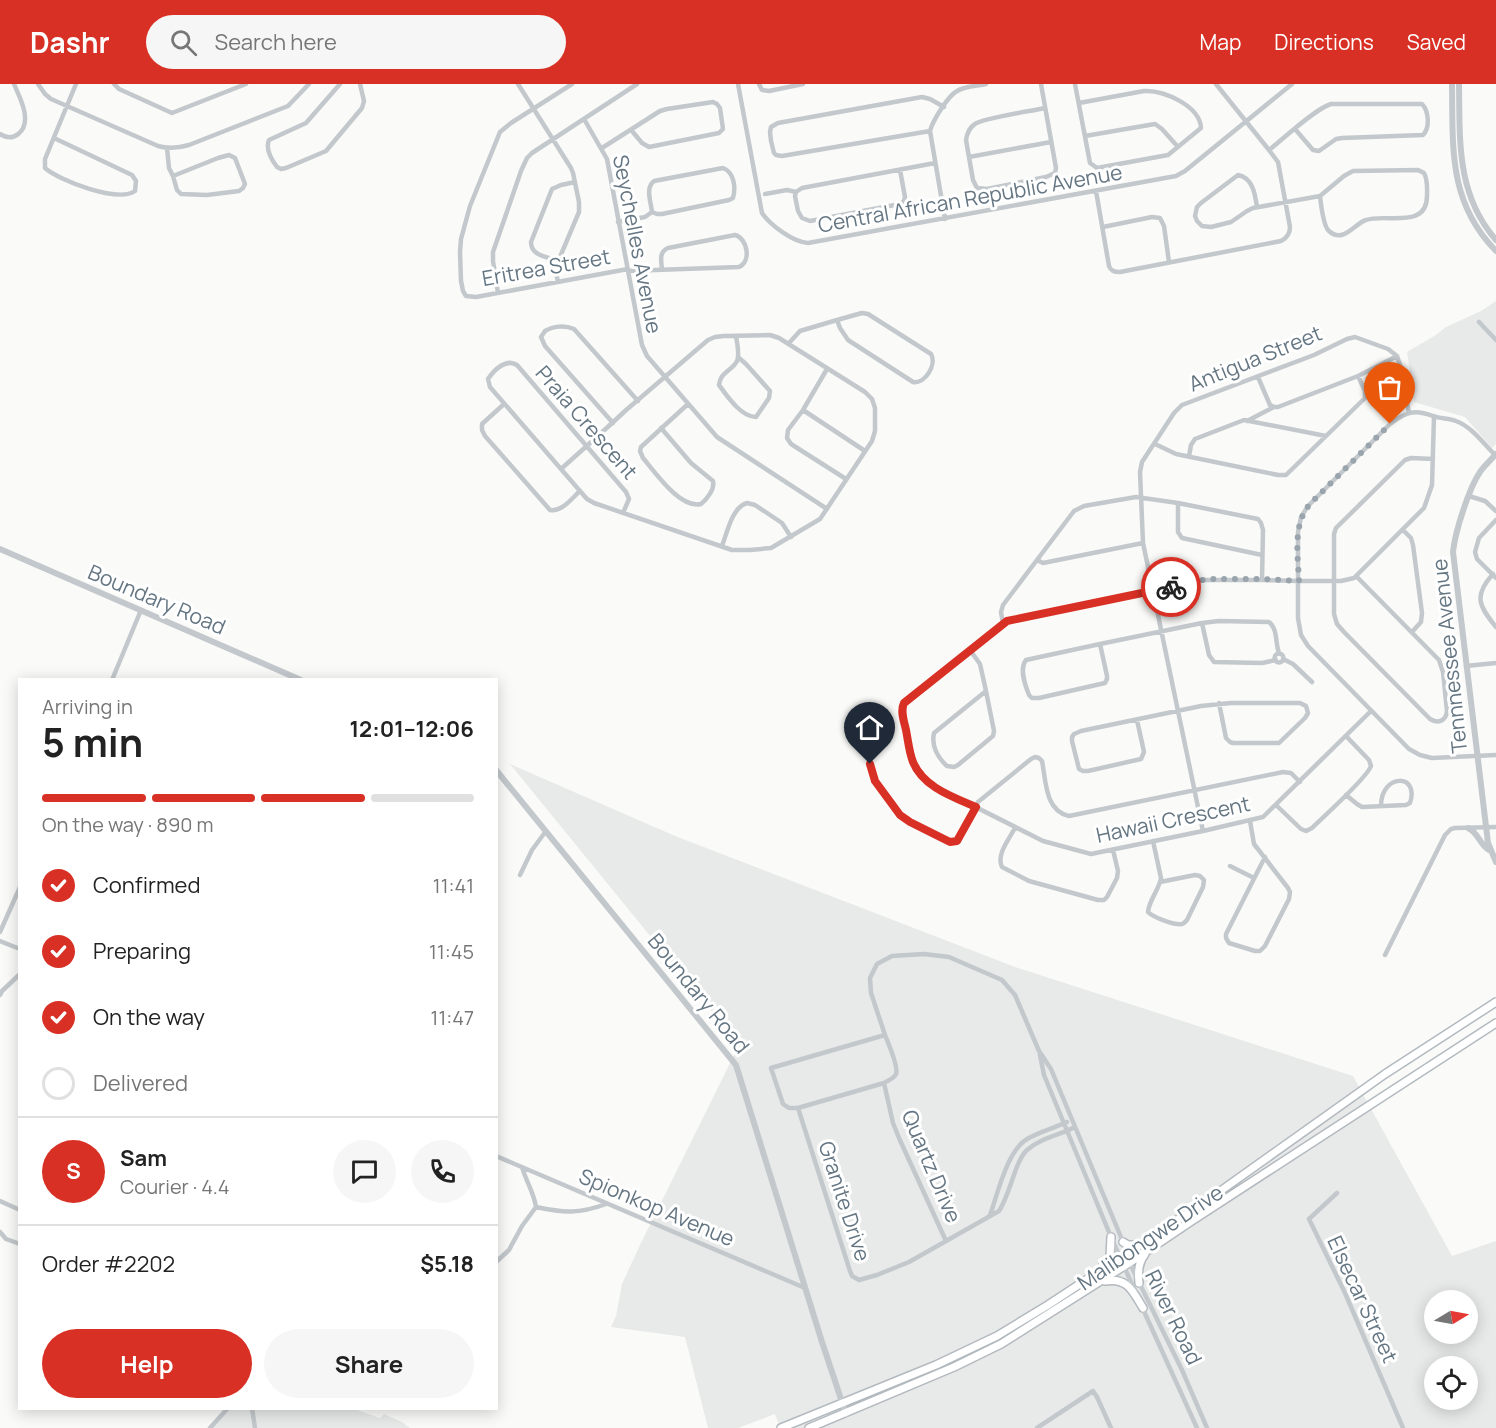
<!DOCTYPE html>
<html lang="en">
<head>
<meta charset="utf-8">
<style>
  body { margin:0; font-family:Manrope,sans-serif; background:#f6f6f6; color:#222; height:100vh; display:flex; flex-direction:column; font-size:22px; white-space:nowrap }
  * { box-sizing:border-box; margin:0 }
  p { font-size:20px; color:#767676 }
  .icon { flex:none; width:33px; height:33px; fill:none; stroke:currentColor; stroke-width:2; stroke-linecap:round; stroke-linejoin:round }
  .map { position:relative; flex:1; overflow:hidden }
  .details { position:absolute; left:18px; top:594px; width:480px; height:732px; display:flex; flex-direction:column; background:#fff; border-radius:0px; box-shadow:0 3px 15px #0003 }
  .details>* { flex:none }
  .needle { width:39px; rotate:80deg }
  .tools { position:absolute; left:1424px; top:1206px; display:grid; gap:12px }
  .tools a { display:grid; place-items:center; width:54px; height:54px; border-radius:50%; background:#fff; box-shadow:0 3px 15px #0003; font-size:30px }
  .pin { position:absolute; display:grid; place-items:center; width:51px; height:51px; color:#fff; margin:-62px -26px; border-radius:50% 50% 50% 0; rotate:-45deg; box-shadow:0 0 6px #0007 }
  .pin .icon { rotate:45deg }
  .courier { position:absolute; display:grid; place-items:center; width:60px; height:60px; margin:-30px; border:4px solid #d93025; border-radius:50%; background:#fff; color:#222; box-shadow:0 2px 8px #0007 }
  .headline em { font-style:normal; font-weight:700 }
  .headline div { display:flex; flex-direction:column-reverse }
  .headline { display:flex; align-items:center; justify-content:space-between; height:102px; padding:0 24px }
  h1 { font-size:39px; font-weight:700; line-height:45px }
  .bar { display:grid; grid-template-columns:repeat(4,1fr); gap:9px 6px; align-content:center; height:72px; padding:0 24px }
  .bar i { height:8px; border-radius:4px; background:#e0e0e0 }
  .bar .active { background:#d93025 }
  .bar p { grid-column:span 4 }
  .line { display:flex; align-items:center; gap:15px; padding:0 24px; border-top:2px solid #e0e0e0 }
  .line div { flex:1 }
  .round { display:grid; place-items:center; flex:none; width:63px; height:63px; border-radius:32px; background:#f6f6f6 }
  ol { padding:0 24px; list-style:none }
  li { display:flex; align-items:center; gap:18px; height:66px }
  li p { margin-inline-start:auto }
  li .icon { padding:6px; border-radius:50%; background:#d93025; color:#fff; stroke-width:4 }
  li:last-child { color:#767676 }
  li i { width:33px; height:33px; border:3px solid #e0e0e0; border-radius:50% }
  .action { display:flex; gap:12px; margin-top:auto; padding:12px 24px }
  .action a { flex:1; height:69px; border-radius:36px; background:#d93025; color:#fff; font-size:24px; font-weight:700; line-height:69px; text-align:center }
  .action a+a { background:#f6f6f6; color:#222 }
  header { display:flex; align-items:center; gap:36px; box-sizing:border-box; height:84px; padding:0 30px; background:#d93025; color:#fff }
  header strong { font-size:28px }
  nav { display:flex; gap:33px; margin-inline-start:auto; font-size:21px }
  .search { width:420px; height:54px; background:#f6f6f6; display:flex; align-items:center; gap:15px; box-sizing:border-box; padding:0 21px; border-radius:33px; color:#767676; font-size:22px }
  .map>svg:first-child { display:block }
</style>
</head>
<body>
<header>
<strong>Dashr</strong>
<div class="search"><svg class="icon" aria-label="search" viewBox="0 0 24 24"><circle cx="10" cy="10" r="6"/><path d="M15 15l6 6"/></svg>Search here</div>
<nav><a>Map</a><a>Directions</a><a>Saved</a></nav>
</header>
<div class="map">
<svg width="1496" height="1344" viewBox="0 0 1496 1344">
  <rect width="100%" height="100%" fill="#fafaf8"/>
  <!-- built -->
  <path fill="#e8e9e9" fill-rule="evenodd" d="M 1496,217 L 1496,360 L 1492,364 L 1465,333 L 1414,318 L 1407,268 L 1436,251 L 1446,243 L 1481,227 Z
    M 510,680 L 675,752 L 1015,883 L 1353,992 L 1452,1172 L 1496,1157 L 1496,1344 L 780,1344 L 775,1330 L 738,1344 L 708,1344 L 685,1253 L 611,1243 L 616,1232 L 622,1200 L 639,1163 L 739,961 ZM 1434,1216 L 1467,1216 L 1467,1250 L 1434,1250 ZM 1434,1282 L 1467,1282 L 1467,1316 L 1434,1316 Z
    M 230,1324 L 354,1325 L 380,1334 L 384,1330 L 402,1338 L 410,1344 L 212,1344 Z"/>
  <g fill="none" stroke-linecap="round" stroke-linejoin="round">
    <defs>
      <path id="secondary" d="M 1123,1158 L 1128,1161 L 1137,1161
        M 1103,1181 L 1110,1173 L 1111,1153
        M 1105,1197 C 1128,1193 1133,1208 1143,1224
        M 1139,1199 C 1138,1188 1138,1179 1145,1170
        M 781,1344 L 936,1281 L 997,1252 L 1048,1221 L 1212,1113 L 1385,990 L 1496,918
        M 809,1344 L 954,1283 L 1001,1260 L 1129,1179 L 1190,1138 L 1496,939"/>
    </defs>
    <!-- secondary casing -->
    <use href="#secondary" stroke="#b3babf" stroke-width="10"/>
    <!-- minor -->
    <path stroke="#c3c8cc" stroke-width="4.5" d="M 38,0 L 45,10 L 51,15 L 158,62 C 169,65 179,64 189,61 L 288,22 L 309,0
      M 114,0 L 119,5 L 172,29 L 246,0
      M 340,0 L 306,39 L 269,56 C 265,65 271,75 277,83 L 281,85 L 286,84 L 326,67 L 362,24 L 364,17 L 360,0
      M 518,0 L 571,84 L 573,89 L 579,118 L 579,128 L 557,180 L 556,189 L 558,198
      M 572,0 L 511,39 L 500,48 L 470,122 L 461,155 L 460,168 L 461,197 L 463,207 L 466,212 L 476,213 L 628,185
      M 738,0 L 762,129 C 770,141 793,158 808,159 L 1176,92 L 1185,87 L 1292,0
      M 759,0 L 762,6 L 769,7 L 803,0
      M 1041,0 L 1056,84 L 1055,89 L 1046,93 L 987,105 L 977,104 L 973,96 L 966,56 C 967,50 970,43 975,40 C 983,34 1032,27 1045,24
      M 1075,0 L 1090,79 L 1097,84 L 1168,71 L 1201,44 C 1200,22 1164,6 1144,7 L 1079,19
      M 584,35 L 607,75 L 642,261 L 647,272 L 717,353 L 827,425
      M 930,47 L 782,72 L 776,71 L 774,69 L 771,57 L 770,48 L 771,43 L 778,39 L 922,13 L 930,15 L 944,23
      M 0,50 C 14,59 26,47 25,33 C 25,22 18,10 14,0
      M 1085,52 L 1155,40 L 1162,45 L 1178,63
      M 54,54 L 132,91 L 136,97 L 135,107 C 118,119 60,97 45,84 L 45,75 L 76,0
      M 167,64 L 169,84 L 173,92 L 177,106 L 181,110 L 207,111 L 239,107 L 243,104 L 245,100 L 235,74 L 229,71 L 218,74 L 173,92
      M 602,64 L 660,27 L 667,25 L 713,18 L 717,20 L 720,24 L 723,45 L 719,49 L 649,63 L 642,59 L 632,47
      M 1269,66 C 1283,55 1316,24 1331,20 L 1422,20 C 1429,27 1430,44 1423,51 L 1342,54 L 1336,55 L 1319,67 L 1313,66 L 1295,45
      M 969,73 L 1051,58
      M 900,86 L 905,113 L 904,117 L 900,120 L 810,137 L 802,134 L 798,127 L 795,112 L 796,108 L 802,104 L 935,79
      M 1096,107 L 1109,182 C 1111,187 1114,188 1120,188 L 1281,157 C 1287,154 1290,150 1290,143 L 1278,78 L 1269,66 L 1216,0
      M 765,110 L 787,106 L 796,108
      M 1257,123 C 1255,110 1253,94 1238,91 L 1201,119 L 1197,123 L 1195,132 L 1197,137 L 1202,142 L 1211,143 L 1231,138 L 1247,127 L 1253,124 L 1320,112 L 1344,92 L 1353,87 L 1418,86 L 1424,89 C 1428,96 1427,104 1427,112 C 1427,146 1385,129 1366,136 C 1354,140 1343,160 1329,147 C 1323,142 1321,120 1320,112
      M 945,135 L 930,47 C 933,36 948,12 957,7 C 965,2 977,2 986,0
      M 618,138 L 645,133 L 652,128 L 657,130 L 662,130 L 729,116 L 733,114 C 736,103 734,88 723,84 L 654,97 C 645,104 651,118 652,128
      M 1103,143 L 1152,133 L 1160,134 L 1164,142 L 1169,178
      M 559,177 C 547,173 531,172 531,158 L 552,105 L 561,101 L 575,98
      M 628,187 L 739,183 C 752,177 747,154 735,151 L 668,164 C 659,168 661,176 662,185
      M 498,209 L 493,177 L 493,168 L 521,87 L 527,74 L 532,69 L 637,0
      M 1479,238 L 1496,256
      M 736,252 C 737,259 740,271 737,277 C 732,287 720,288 719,301 C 727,312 741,333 756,333 L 769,314 L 770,307 L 746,280 L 738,273
      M 789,259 L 800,247 L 837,236 L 840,244 L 848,256 L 913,298 C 925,300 937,281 931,270 L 868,230 L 862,229 L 837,236
      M 827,285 L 803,326 L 788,346 L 787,354 L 791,360 L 846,395
      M 1258,293 L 1270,321 L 1274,323 L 1278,323 L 1358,292 L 1397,272
      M 504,320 L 482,340 L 482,346 L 485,352 L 550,426 C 562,428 571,415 580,407
      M 803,326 L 865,367
      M 1247,337 L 1274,323
      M 613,339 L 545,262 L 541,253 L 545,247 C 553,242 565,241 574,245 L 638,317
      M 661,344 L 691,379 L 713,397 C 715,405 707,415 701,420 C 680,425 655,388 643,374 L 640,367 L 641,363 L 688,320
      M 1155,360 L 1176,370 L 1278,391 L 1286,391 L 1365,314 L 1365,307 L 1358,292
      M 1495,371 C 1483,359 1472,343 1456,337 C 1449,334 1441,335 1433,332 C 1414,325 1406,328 1390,340 L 1308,422 L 1301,433 L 1298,448 L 1298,534 L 1301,551 L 1308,562 L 1409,665 L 1420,671 L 1432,674 L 1496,671
      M 1189,372 L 1191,361 L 1195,355 L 1244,336 L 1326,352
      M 561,385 C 582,366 604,347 625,327 L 708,256 L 715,253 L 724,252 L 770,251 L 779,254 L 865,308 L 872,315 L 875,324 L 875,347 L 872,357 L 820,435 L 771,464 L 750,466 L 732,466 L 594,419 L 587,415 L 580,407 L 490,303 L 488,295 C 494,286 506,274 517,281 L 626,408 L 629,415 L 623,429
      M 1469,412 L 1485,417 L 1496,427
      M 1178,419 L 1178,448 L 1182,454 L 1262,471
      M 1496,436 L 1479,454 L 1475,468 L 1477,475 L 1496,494
      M 1403,446 L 1411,454 L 1413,461 L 1422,529 L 1421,538 L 1412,548
      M 722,462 C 727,449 732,423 747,419 L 755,421 L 782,439 L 791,453
      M 1037,476 L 1043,479 L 1143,459
      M 1493,490 C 1473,512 1479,522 1496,543
      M 1357,493 L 1439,576 L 1443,588 L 1447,627 C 1446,637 1438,640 1430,635 L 1344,548 L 1337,540 L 1334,530 L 1334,450 L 1336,444 L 1405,376 L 1411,374 L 1433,375
      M 1202,539 L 1209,571 L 1214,578 L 1262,579 L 1276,576
      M 1003,540 L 1001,528 L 1003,521 L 1074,427 L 1084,422 L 1136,413 L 1178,419 L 1258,435 L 1261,439 L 1263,446 L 1262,496
      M 1100,560 L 1026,576 C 1019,585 1025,601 1029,611 L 1032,614 L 1039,614 L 1105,599 L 1107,595 L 1107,592 L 1100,560 L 1202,539 L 1219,537 L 1269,538 C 1278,545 1275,559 1279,569
      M 970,566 L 980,580 L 986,607 L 934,649 C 931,662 938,674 947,682 L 954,683 L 958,681 L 993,652 L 994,647 L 986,607
      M1274.5 574a4.5 4.5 0 1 1 9 0a4.5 4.5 0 1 1-9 0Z
      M 1283,575 L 1293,580 L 1312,598
      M 1466,582 L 1496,579
      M 112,596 L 141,526
      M 1371,627 L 1263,733 L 1203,747 L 1091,770 L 1043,757 L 930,700 L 914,679 L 902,627 L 903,620 L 905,617 L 1003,540 L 1011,536 L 1204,496 L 1262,496 L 1299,497 L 1341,497 L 1354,494 L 1424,424 L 1432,401 L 1434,332
      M 1137,636 L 1144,668 L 1141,675 L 1088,687 L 1083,687 L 1079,685 L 1072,657 L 1072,653 L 1074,650 L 1081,647 L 1201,622 L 1231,619 L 1300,619 L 1306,622 L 1308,629 L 1305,634 L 1279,659 L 1233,659 L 1230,658 L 1226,654 L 1219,619
      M 867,668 L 875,697 L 900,731 L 910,738 L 952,758 L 957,757 L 960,754 L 978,718 L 1031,675 L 1035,673 L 1039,674 L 1042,677 C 1046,697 1045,727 1069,732 L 1283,688 L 1291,689 L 1300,698
      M 1346,711 L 1357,720 L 1362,723 L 1406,721 L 1410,719 C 1420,689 1381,689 1381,722
      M 1276,721 L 1301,745 L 1306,747 L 1312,744 C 1323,733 1368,693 1371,682 L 1369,676 L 1346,652
      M 1250,737 L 1254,760 L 1288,804 L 1290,808 L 1289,815 L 1265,862 L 1260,867 L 1255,867 L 1229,859 L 1226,854 L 1226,850 L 1265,773
      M 1015,744 C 1009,755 996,771 1002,783 L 1029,797 L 1098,816 L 1104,816 L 1107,813 L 1117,794 L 1118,787 L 1113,766
      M 1203,747 L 1143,459 L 1140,388 L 1142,378 L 1174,329 L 1182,321 L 1314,271 L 1347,255 L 1355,253 L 1388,265 L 1397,272 L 1400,281 L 1409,329
      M 1153,757 L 1161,794 C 1159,806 1149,816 1148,828 C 1153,833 1171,840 1178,840 C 1183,841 1184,839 1187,836 L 1203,803 L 1204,796 L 1200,792 L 1195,791 L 1160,798
      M 1230,782 L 1254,794
      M 520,791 L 532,766 L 546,747
      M 0,848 L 20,803
      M 0,857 L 20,865
      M 1385,871 L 1445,751 L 1451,745 L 1455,744 L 1496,743
      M 0,911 L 2,907 L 20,890
      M 885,951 L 871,909 L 870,894 L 877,880 L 892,872 L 924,870 L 949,873 L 1002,896 L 1015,911 L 1039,967 L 1051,985 L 1123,1158 L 1126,1170
      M 1040,971 L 1044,991 L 1111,1153 L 1135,1207
      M 884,999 L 798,1024 L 850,1187 L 852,1192 L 859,1196 L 877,1191 L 909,1178 L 999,1127 C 1010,1111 1015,1077 1027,1066 C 1040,1054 1060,1051 1075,1043
      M 798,1024 L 789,1024 L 783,1020 L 771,984 L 885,951 C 888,959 899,983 896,990 C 894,995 888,996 884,999 L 893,1039 L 899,1054 L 946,1157
      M 496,1072 L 805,1204
      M 1337,1109 L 1309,1135 L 1345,1209 L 1403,1344
      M 0,1117 L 20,1126
      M 536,1123 C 564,1129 579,1130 606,1120
      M 990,1131 C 998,1109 1007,1067 1027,1055 C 1039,1048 1054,1044 1067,1038
      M 0,1148 L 6,1155 L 20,1160
      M 496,1178 L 509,1166 L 522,1142 L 536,1123 C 534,1109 526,1097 522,1083
      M 1129,1178 L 1182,1286 L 1207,1344
      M 1142,1223 L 1197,1344
      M 252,1324 L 255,1344
      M 210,1344 L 228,1324
      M 1037,1344 L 1093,1307 L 1097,1313 L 1111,1344"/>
    <!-- tertiary -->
    <path stroke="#c3c8cc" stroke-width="6" d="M 1452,0 C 1453,64 1448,118 1496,167
      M 1459,0 C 1460,57 1456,110 1496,156
      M 1496,370 C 1491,376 1485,381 1480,388 C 1469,404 1455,448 1453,468 L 1488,759 L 1496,778
      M 0,465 L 301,596
      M 496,686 L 736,981 L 822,1258 L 846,1330
      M 1468,744 C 1479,749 1479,760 1489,766"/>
    <!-- secondary -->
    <use href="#secondary" stroke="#fff" stroke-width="7"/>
  </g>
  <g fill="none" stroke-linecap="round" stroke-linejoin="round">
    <!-- done -->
    <path stroke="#99a4ac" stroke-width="6" stroke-dasharray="0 10.8" d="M 1171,503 L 1207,495 L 1262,495 L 1299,497 C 1298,472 1292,439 1311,419 L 1390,340"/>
    <!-- route -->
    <path stroke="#d93025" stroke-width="8" d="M 870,680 L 875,697 L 900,731 L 910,738 L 950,758 L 957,757 L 976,723 C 953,713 923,703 913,678 C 909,668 908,656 906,646 C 904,637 900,627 904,619 L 1007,537 L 1171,503"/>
  </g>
  <g text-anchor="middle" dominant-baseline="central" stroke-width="6" stroke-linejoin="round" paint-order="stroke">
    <!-- street labels -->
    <g font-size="21" fill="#657683" stroke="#fff">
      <text transform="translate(970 114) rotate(-10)">Central African Republic Avenue</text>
      <text transform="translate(638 160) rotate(79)">Seychelles Avenue</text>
      <text transform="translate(546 183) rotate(-10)">Eritrea Street</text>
      <text transform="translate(1255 274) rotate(-22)">Antigua Street</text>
      <text transform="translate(587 338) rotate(49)">Praia Crescent</text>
      <text transform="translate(157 515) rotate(23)">Boundary Road</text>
      <text transform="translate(1449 572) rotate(-96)">Tennnessee Avenue</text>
      <text transform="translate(1173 735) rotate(-12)">Hawaii Crescent</text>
      <text transform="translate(699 909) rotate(51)">Boundary Road</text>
      <text transform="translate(932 1082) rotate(67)">Quartz Drive</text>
      <text transform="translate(845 1117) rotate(72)">Granite Drive</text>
      <text transform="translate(657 1123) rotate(23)">Spionkop Avenue</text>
      <text transform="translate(1150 1153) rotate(-34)">Malibongwe Drive</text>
      <text transform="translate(1363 1215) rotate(65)">Elsecar Street</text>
      <text transform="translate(1174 1233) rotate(64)">River Road</text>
    </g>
  </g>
</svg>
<div class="tools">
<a><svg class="needle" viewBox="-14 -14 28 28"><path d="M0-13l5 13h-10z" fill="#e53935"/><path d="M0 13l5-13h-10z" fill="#767676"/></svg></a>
<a><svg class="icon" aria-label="locate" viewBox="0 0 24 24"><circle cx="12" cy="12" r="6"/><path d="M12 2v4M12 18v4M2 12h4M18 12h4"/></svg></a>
</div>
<div class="pin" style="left:1390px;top:340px;background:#ea580c"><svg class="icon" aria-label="bag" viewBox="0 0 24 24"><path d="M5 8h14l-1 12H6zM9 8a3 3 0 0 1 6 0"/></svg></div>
<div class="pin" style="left:870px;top:680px;background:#1f2937"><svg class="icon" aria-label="home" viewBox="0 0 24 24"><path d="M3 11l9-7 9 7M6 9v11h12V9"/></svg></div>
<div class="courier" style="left:1171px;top:503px"><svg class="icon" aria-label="bike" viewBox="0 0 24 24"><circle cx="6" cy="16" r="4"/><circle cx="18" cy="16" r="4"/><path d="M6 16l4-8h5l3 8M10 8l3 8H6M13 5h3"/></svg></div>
<section class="details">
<div class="headline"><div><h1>5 min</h1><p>Arriving in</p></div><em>12:01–12:06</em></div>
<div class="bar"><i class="active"></i><i class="active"></i><i class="active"></i><i></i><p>On the way · 890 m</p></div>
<ol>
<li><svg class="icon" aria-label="check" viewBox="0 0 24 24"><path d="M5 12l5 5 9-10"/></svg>Confirmed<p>11:41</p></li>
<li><svg class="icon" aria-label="check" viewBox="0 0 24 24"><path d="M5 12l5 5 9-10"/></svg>Preparing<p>11:45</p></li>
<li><svg class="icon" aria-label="check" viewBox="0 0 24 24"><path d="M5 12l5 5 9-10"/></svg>On the way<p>11:47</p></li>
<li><i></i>Delivered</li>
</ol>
<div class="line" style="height:108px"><b class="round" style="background:#d93025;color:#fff">S</b><div><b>Sam</b><p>Courier · 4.4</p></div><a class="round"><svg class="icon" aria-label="chat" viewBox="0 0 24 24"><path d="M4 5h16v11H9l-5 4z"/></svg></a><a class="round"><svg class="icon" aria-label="phone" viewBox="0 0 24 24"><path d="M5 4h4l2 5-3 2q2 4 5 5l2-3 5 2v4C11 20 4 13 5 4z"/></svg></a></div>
<div class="line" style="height:78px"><div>Order #2202</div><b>$5.18</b></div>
<div class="action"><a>Help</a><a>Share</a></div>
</section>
</div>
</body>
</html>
